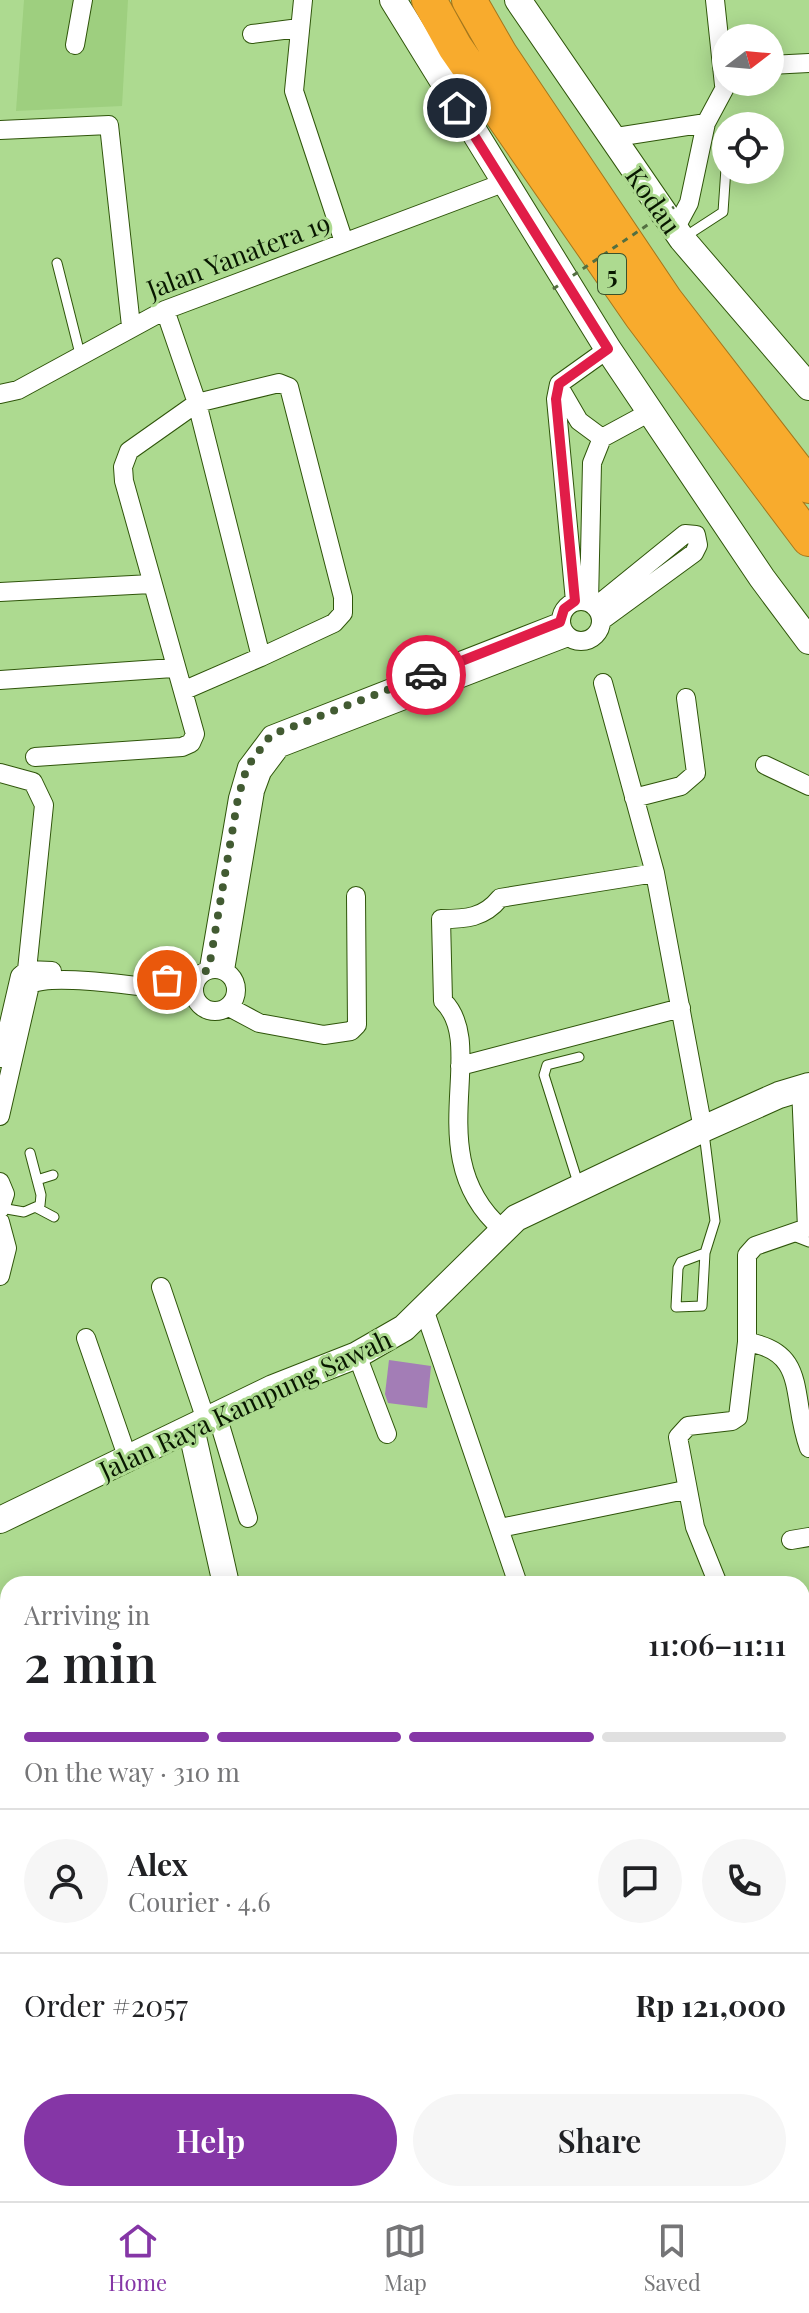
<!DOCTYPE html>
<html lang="en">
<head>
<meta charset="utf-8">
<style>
  body { margin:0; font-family:"Playfair Display",serif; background:#f6f6f6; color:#202124; height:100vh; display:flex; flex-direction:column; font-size:30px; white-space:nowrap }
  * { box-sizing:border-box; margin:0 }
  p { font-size:26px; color:#757577 }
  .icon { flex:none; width:44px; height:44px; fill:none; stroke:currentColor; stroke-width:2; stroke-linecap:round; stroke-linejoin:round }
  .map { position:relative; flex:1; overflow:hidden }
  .sheet { position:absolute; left:0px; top:1576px; width:810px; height:626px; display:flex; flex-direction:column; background:#fff; border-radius:24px 24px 0 0; box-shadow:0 4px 20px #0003 }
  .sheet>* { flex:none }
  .needle { width:52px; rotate:74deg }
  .controls { position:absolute; left:712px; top:24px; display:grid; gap:16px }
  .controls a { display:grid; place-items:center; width:72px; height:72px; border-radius:50%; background:#fff; box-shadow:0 4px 20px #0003; font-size:40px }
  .pin { position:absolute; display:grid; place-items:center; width:68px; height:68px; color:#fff; margin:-34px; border:4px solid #fff; border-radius:50%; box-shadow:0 2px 8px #0007 }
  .courier { position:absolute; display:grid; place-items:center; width:80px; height:80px; margin:-40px; border:6px solid #e11d48; border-radius:50%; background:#fff; color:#222; box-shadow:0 2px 10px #0007 }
  .head em { font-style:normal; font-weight:600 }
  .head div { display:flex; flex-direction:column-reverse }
  .head { display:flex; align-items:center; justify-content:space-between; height:136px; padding:0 24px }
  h1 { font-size:52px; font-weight:600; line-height:60px }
  .bar { display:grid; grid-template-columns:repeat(4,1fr); gap:12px 8px; align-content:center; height:96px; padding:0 24px }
  .bar i { height:10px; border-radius:6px; background:#e0e0e0 }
  .bar .selected { background:#8536a6 }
  .bar p { grid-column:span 4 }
  .line { display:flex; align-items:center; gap:20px; padding:0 24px; border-top:2px solid #e0e0e0 }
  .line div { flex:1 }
  .round { display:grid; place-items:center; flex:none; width:84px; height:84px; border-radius:42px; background:#f6f6f6 }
  .primary-button { display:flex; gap:16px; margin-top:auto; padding:16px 24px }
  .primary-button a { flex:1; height:92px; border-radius:48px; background:#8536a6; color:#fff; font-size:32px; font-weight:600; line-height:92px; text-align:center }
  .primary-button a+a { background:#f6f6f6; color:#202124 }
  .dock { display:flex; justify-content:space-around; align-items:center; height:112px; border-top:2px solid #e0e0e0; background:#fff; font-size:22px; color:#757577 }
  .dock a { display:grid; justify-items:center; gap:4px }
  .dock .selected { color:#8536a6 }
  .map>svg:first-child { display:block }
</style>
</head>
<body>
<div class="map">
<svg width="809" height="2201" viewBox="0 0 809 2201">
  <rect width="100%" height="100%" fill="#adda90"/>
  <!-- built -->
  <path fill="#9ecf7f" d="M 24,0 L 128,0 L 122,106 L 16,111 Z"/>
  <!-- building -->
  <path fill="#a37db6" d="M 389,1360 L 431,1366 L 427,1408 L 388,1403 L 385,1394 Z"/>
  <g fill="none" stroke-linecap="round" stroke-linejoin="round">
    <defs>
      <path id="lane" d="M 683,238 L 723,212 L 726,168
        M 57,263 L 80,354
        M 704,1133 L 715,1221 L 705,1253 L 702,1306 L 676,1307 L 678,1268 L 681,1262 L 705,1253
        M 37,1180 L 53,1175
        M 579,1186 L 544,1075 L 547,1065 L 579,1057
        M 1,1208 L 24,1212 L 40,1205 L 41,1195 L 30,1153
        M 37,1208 L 54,1217
        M 791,1235 L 809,1242"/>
      <path id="street" d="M 303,0 L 294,91 L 344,242
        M 715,0 L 724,85
        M 252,34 L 299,28
        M 75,45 L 83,0
        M 770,65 L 809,63
        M 0,130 L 109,125 L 131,326
        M 610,138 L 706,123
        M 675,229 L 689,203 L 706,123 L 728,82
        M 561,390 L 579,421 L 602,438
        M 0,394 L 18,390 L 165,310 L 503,183
        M 0,592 L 151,584
        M 575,601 L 556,399 L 559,384 L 608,349
        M561 621a20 20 0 1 1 40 0a20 20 0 1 1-40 0Z
        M 589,602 L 592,463 L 602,438 L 650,412
        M 595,607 L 685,534 L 696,535 L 698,545 L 694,553 L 601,621
        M 0,680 L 173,668
        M 603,683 L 655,873 L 703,1129
        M 185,690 L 261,657 L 197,403 L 279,383 L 289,387 L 343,597 L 343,613 L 334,623 L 261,657
        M 35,757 L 182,747 L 191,743 L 195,734 L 124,481 L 123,467 L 129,451 L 197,403 L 165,310
        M 765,765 L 809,786
        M 0,773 L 33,782 L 44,805 L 27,970
        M 634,798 L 681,786 L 696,773 L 686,698
        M 209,968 L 238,798 L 247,767 L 271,735 L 560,622
        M194 990a21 21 0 1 1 42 0a21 21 0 1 1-42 0Z
        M 225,970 L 255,791 L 262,772 L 280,748 L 568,637
        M 229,1007 L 259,1023 L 324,1035 L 351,1031 L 357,1025 L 356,896
        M 1,1058 L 20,976 L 27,970 L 52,971
        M 460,1066 L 681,1008
        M 0,1116 L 30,985 C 52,971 162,990 193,993
        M 0,1182 L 5,1194 L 0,1209
        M 0,1222 L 7,1248 L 0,1276
        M 502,1229 C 418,1156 490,1047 443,1001 L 441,919 C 466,919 484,918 500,898 L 655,873
        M 161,1287 L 206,1420
        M 424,1309 L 518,1584
        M 86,1338 L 128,1459
        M 747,1342 C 809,1352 790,1397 809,1448
        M 357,1355 L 387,1434
        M 217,1415 L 248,1518
        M 500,1528 L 685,1490
        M 791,1540 L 809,1537
        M 718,1584 L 695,1527 L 678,1437 L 688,1426 L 732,1421 L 738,1417 L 747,1342 L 747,1255 L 755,1246 L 807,1228 L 801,1088
        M 802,1647 L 809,1647
        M 802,1823 L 809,1823
        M 0,1948 L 8,1961
        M 802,2034 L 809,2032
        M 0,2103 L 8,2136
        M 802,2153 L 809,2153
        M 0,2164 L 8,2162
        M 23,2194 L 24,2201
        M 427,2201 L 461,2194"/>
      <path id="secondary" d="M 393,0 L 608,349 L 762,578 L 809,641
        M 518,0 L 682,239 L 809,387
        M 191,1428 L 226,1584
        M 0,1520 L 273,1388 L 357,1355 L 404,1328 L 516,1218 L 703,1129 L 779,1095 L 809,1086
        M 386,2194 L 388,2201
        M 298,2201 L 303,2194"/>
      <path id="highway" d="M 429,0 L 455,47 L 642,317 L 809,539
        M 469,0 L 500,54 L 666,301 L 809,486"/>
    </defs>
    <!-- lane casing -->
    <use href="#lane" stroke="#2f550a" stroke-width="11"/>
    <!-- street casing -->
    <use href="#street" stroke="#2f550a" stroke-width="20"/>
    <!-- secondary casing -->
    <use href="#secondary" stroke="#2f550a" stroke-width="28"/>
    <!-- highway casing -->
    <use href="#highway" stroke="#a4771d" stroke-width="36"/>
    <!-- lane -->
    <use href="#lane" stroke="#fff" stroke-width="9"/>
    <!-- street -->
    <use href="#street" stroke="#fff" stroke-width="18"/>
    <!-- secondary -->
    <use href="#secondary" stroke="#fff" stroke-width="26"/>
    <!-- highway -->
    <use href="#highway" stroke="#f8ab2d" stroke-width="34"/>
    <!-- path-bridge -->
    <path stroke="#536f41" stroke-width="3" stroke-dasharray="6 6" stroke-linecap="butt" d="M 553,289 L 674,207"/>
  </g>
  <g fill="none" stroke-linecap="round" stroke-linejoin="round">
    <!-- done -->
    <path stroke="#425b32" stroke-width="8" stroke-dasharray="0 14.4" d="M 167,980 L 194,982 L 209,968 L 238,798 L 247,767 L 271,735 L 426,675"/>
    <!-- route -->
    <path stroke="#e11d48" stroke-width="10" d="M 426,675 L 560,622 L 564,609 L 575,601 L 556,399 L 559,384 L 608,349 L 457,108"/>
  </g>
  <g text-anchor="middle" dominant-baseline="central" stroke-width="6" stroke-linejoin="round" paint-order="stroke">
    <!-- shield labels -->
    <rect fill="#adda90" stroke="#3a522b" stroke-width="2" x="598" y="254" width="28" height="40" rx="6"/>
    <g font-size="24" font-weight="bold" fill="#081700">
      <text x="612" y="274">5</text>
    </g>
    <!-- street labels -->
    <g font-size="26" fill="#081700" stroke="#adda90">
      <text transform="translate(654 200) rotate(55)">Kodau</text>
      <text transform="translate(238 255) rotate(-21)">Jalan Yanatera 19</text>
      <text transform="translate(245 1404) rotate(-25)">Jalan Raya Kampung Sawah</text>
    </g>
  </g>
</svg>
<div class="controls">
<a><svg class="needle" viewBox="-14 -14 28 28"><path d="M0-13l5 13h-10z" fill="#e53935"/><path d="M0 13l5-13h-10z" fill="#757577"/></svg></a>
<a><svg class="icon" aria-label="locate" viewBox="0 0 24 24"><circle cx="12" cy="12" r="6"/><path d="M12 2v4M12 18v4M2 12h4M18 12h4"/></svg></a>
</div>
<div class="pin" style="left:167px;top:980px;background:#ea580c"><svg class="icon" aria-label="bag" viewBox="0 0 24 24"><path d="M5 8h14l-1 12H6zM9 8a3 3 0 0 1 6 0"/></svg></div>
<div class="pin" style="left:457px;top:108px;background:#1f2937"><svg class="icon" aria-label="home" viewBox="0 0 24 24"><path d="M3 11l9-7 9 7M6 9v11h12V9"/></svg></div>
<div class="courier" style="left:426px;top:675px"><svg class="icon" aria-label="car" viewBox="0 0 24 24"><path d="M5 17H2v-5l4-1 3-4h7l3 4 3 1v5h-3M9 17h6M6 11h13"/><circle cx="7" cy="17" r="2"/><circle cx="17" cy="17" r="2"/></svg></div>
<section class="sheet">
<div class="head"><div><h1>2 min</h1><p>Arriving in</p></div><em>11:06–11:11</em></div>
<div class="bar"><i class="selected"></i><i class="selected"></i><i class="selected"></i><i></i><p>On the way · 310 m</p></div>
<div class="line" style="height:144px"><a class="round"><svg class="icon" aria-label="person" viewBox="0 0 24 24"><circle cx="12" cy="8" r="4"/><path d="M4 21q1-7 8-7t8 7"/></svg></a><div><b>Alex</b><p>Courier · 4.6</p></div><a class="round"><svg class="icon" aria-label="chat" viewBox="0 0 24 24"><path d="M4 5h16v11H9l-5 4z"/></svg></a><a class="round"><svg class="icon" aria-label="phone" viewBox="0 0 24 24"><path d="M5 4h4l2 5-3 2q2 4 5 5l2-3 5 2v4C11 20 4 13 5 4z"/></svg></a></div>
<div class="line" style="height:104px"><div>Order #2057</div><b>Rp 121,000</b></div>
<div class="primary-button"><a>Help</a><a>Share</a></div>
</section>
</div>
<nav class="dock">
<a class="selected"><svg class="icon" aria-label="home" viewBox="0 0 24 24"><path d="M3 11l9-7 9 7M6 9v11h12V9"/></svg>Home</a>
<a><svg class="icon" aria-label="map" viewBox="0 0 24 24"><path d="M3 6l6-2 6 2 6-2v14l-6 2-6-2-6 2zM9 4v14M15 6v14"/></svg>Map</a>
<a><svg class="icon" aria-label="saved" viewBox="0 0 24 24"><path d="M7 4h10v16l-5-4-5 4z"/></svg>Saved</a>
</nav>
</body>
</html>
